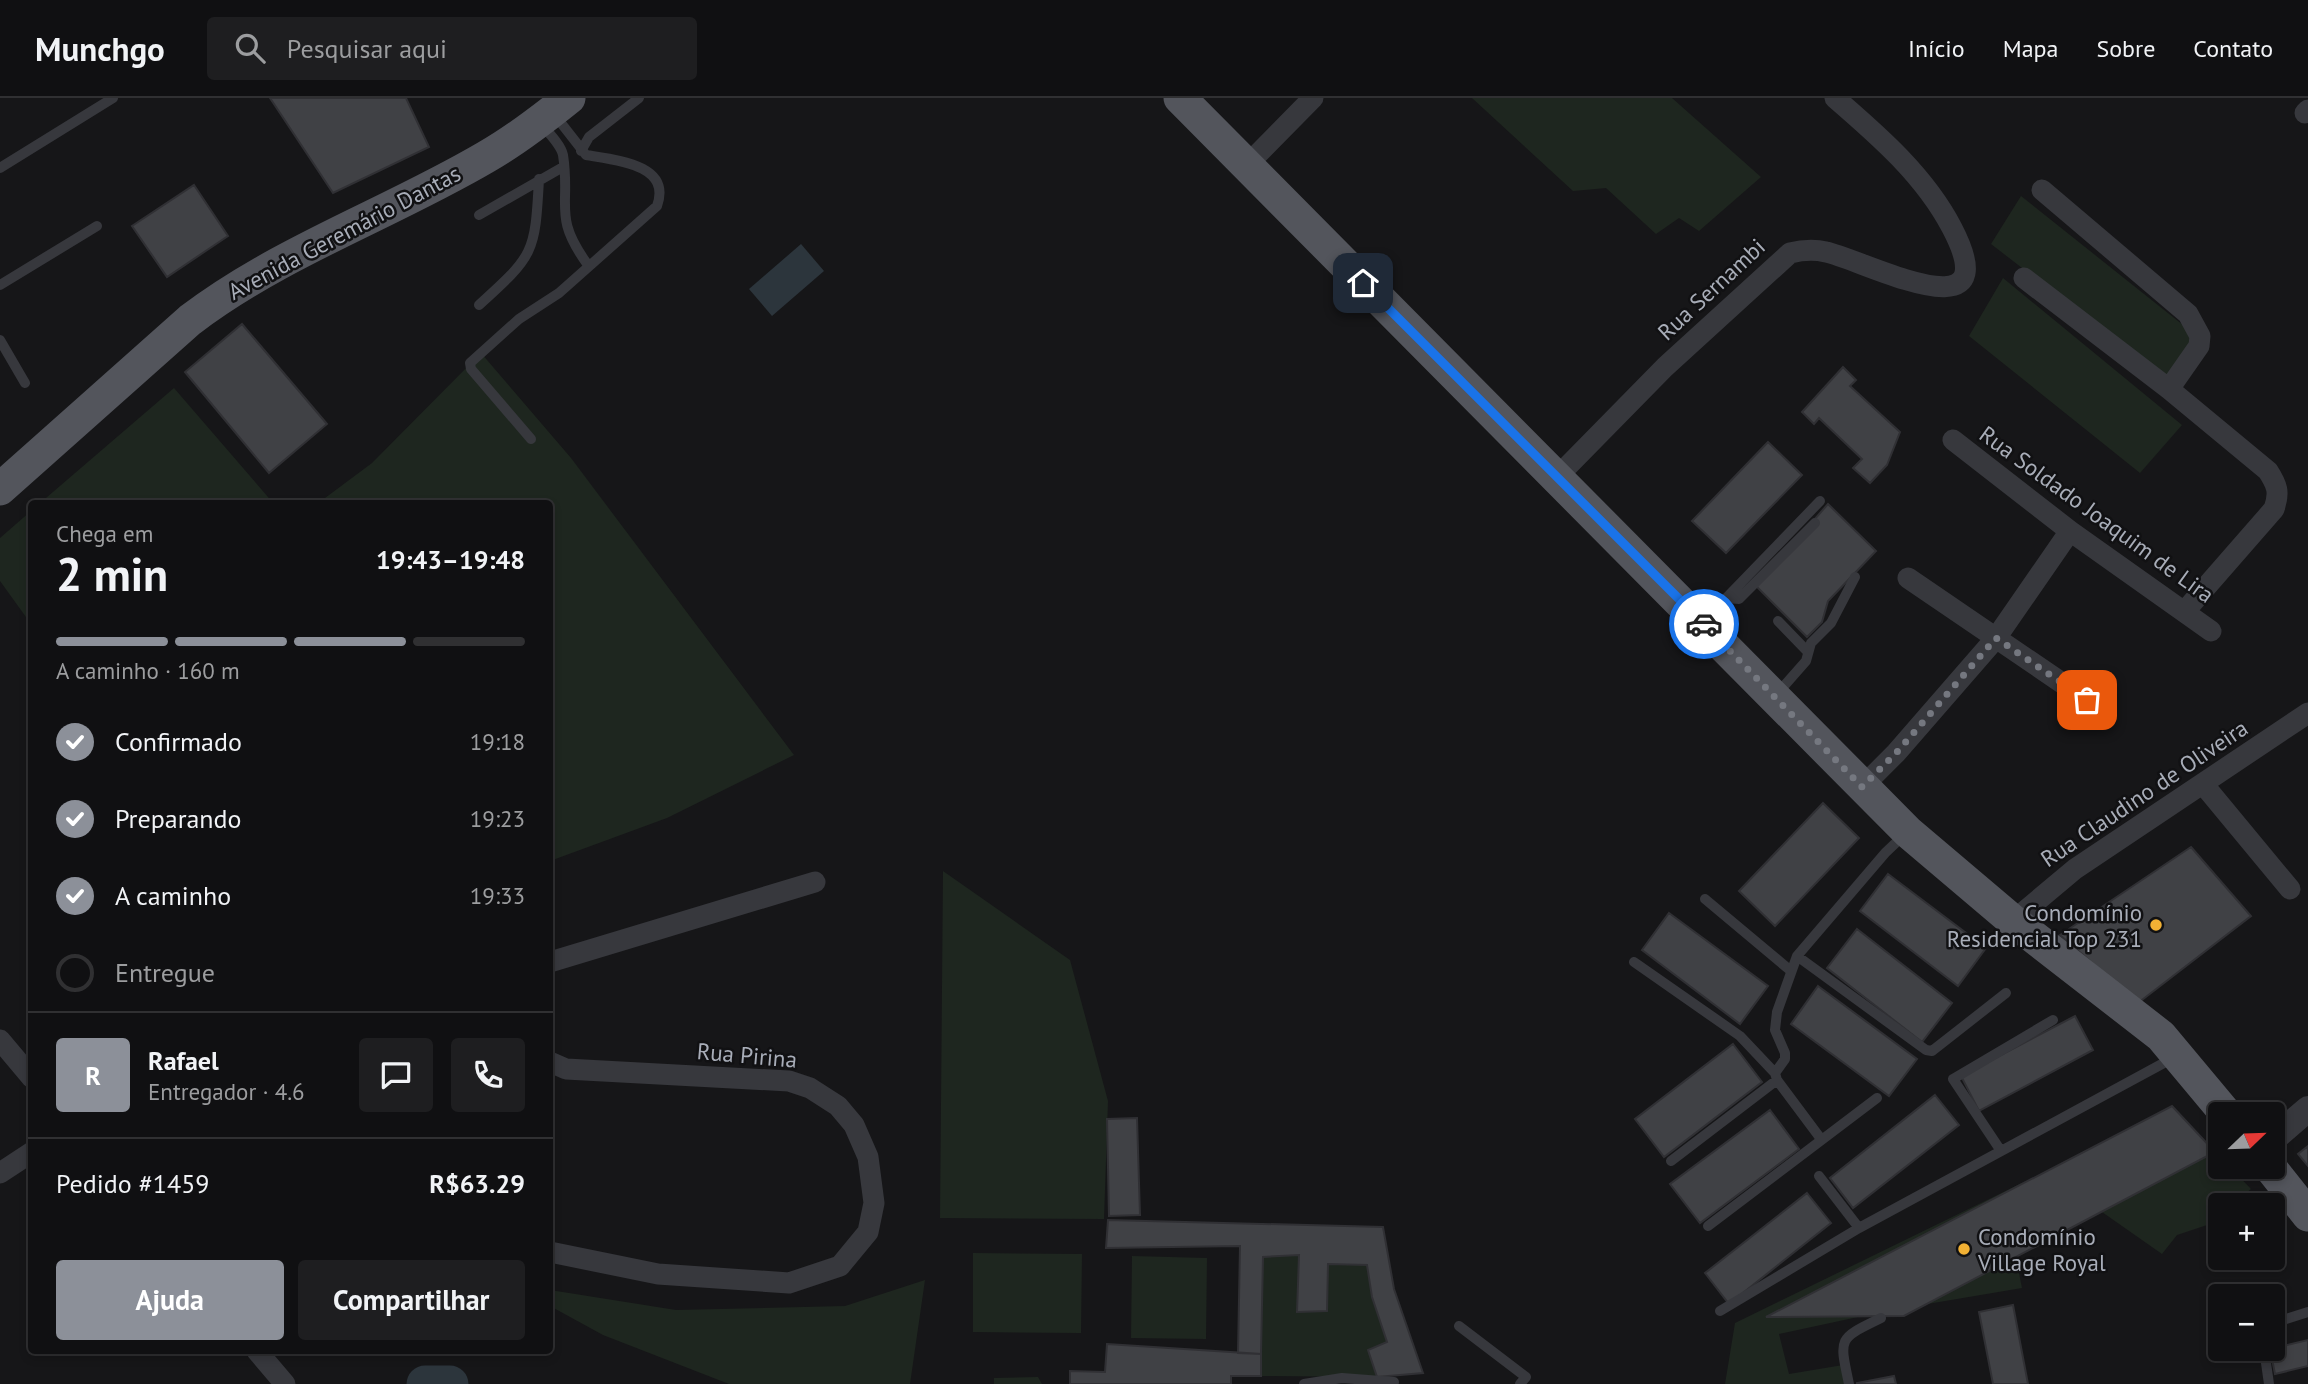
<!DOCTYPE html>
<html lang="pt">
<head>
<meta charset="utf-8">
<style>
  body { margin:0; font-family:"PT Sans",sans-serif; background:#1e1e20; color:#f1f3f6; height:100vh; display:flex; flex-direction:column; font-size:26px; white-space:nowrap }
  * { box-sizing:border-box; margin:0 }
  p { font-size:23px; color:#9c9d9f }
  .icon { flex:none; width:38px; height:38px; fill:none; stroke:currentColor; stroke-width:2; stroke-linecap:round; stroke-linejoin:round }
  .map { position:relative; flex:1; overflow:hidden }
  .side { position:absolute; left:28px; top:402px; width:525px; height:854px; display:flex; flex-direction:column; background:#101012; border-radius:7px; box-shadow:0 4px 10px #0003,0 0 0 2px #303032 }
  .side>* { flex:none }
  .needle { width:46px; rotate:67deg }
  .controls { position:absolute; left:2208px; top:1004px; display:grid; gap:14px }
  .controls a { display:grid; place-items:center; width:77px; height:77px; border-radius:7px; background:#101012; box-shadow:0 4px 10px #0003,0 0 0 2px #303032; font-size:35px }
  .pin { position:absolute; display:grid; place-items:center; width:60px; height:60px; color:#fff; margin:-30px; border-radius:14px; box-shadow:0 4px 10px #0006 }
  .courier { position:absolute; display:grid; place-items:center; width:70px; height:70px; margin:-35px; border:5px solid #1a73e8; border-radius:50%; background:#fff; color:#222; box-shadow:0 2px 9px #0007 }
  .summary em { font-style:normal; font-weight:800 }
  .summary div { display:flex; flex-direction:column-reverse }
  .summary { display:flex; align-items:center; justify-content:space-between; height:119px; padding:0 28px }
  h1 { font-size:46px; font-weight:800; line-height:52px }
  .bar { display:grid; grid-template-columns:repeat(4,1fr); gap:10px 7px; align-content:center; height:84px; padding:0 28px }
  .bar i { height:9px; border-radius:5px; background:#303032 }
  .bar .active { background:#8c9099 }
  .bar p { grid-column:span 4 }
  .line { display:flex; align-items:center; gap:18px; padding:0 28px; border-top:2px solid #303032 }
  .line div { flex:1 }
  .round { display:grid; place-items:center; flex:none; width:74px; height:74px; border-radius:7px; background:#1e1e20 }
  ol { padding:0 28px; list-style:none }
  li { display:flex; align-items:center; gap:21px; height:77px }
  li p { margin-inline-start:auto }
  li .icon { padding:7px; border-radius:50%; background:#8c9099; color:#fff; stroke-width:4 }
  li:last-child { color:#9c9d9f }
  li i { width:38px; height:38px; border:4px solid #303032; border-radius:50% }
  .primary-button { display:flex; gap:14px; margin-top:auto; padding:14px 28px }
  .primary-button a { flex:1; height:80px; border-radius:7px; background:#8c9099; color:#fff; font-size:28px; font-weight:800; line-height:80px; text-align:center }
  .primary-button a+a { background:#1e1e20; color:#f1f3f6 }
  header { display:flex; align-items:center; gap:42px; box-sizing:border-box; height:98px; padding:0 35px; background:#101012; border-bottom:2px solid #303032 }
  header strong { font-size:33px }
  nav { display:flex; gap:38px; margin-inline-start:auto; font-size:24px }
  .search { width:490px; height:63px; background:#1e1e20; display:flex; align-items:center; gap:18px; box-sizing:border-box; padding:0 24px; border-radius:7px; color:#9c9d9f; font-size:26px }
  .map>svg:first-child { display:block }
</style>
</head>
<body>
<header>
<strong>Munchgo</strong>
<div class="search"><svg class="icon" aria-label="search" viewBox="0 0 24 24"><circle cx="10" cy="10" r="6"/><path d="M15 15l6 6"/></svg>Pesquisar aqui</div>
<nav><a>Início</a><a>Mapa</a><a>Sobre</a><a>Contato</a></nav>
</header>
<div class="map">
<svg width="2308" height="1286" viewBox="0 0 2308 1286">
  <rect width="100%" height="100%" fill="#161618"/>
  <!-- green -->
  <path fill="#1e261f" d="M 1472,0 L 1672,0 L 1761,79 L 1699,133 L 1679,120 L 1656,136 L 1606,90 L 1573,93 Z
    M 2021,98 L 2198,239 L 2167,282 L 1991,146 Z
    M 2003,180 L 2182,327 L 2140,375 L 1969,238 Z
    M 481,255 L 571,360 L 794,657 L 667,720 L 550,763 L 550,406 L 317,406 L 372,365 Z
    M 174,290 L 274,406 L 39,406 Z
    M 31,413 L 31,526 L 0,483 L 0,440 Z
    M 943,773 L 1070,862 L 1108,1003 L 1104,1121 L 940,1120 Z
    M 2215,1054 L 2221,1061 L 2221,1069 L 2230,1069 L 2251,1091 L 2231,1108 L 2221,1108 L 2221,1116 L 2207,1127 L 2177,1137 L 2162,1156 L 2102,1114 L 2115,1091 Z
    M 2026,1083 L 2046,1134 L 2015,1155 L 2022,1190 L 1886,1213 L 1779,1236 L 1789,1276 L 1849,1266 L 1852,1286 L 1725,1286 L 1735,1225 Z
    M 973,1155 L 1082,1156 L 1081,1235 L 973,1234 Z
    M 1299,1157 L 1298,1214 L 1327,1213 L 1328,1166 L 1367,1167 L 1372,1199 L 1387,1244 L 1369,1252 L 1377,1279 L 1261,1278 L 1263,1159 Z
    M 1132,1158 L 1207,1160 L 1206,1241 L 1131,1240 Z
    M 925,1182 L 910,1286 L 729,1286 L 603,1237 L 550,1208 L 550,1192 L 676,1212 L 845,1208 Z
    M 1038,1279 L 1042,1286 L 994,1286 L 994,1280 Z"/>
  <!-- water -->
  <path fill="#2c353c" d="M 801,146 L 824,173 L 772,218 L 749,191 Z"/>
  <g fill="none" stroke-linecap="round" stroke-linejoin="round">
    <!-- river -->
    <path stroke="#2c353c" stroke-width="37" d="M 425,1286 L 450,1286"/>
  </g>
  <!-- building -->
  <path fill="#404145" stroke="#303034" stroke-width="2" d="M 270,0 L 406,0 L 429,49 L 333,95 Z
    M 194,87 L 228,138 L 167,179 L 132,128 Z
    M 242,226 L 327,326 L 269,375 L 185,274 Z
    M 1843,269 L 1856,282 L 1850,288 L 1900,334 L 1887,367 L 1870,385 L 1853,370 L 1862,361 L 1819,320 L 1814,326 L 1802,314 Z
    M 1768,344 L 1802,377 L 1726,455 L 1692,423 Z
    M 1828,406 L 1876,453 L 1828,503 L 1822,524 L 1807,539 L 1756,488 Z
    M 1823,705 L 1859,740 L 1775,828 L 1739,793 Z
    M 2191,749 L 2251,818 L 2138,905 L 2060,837 Z
    M 1888,776 L 1986,850 L 1958,888 L 1860,813 Z
    M 1669,815 L 1768,888 L 1740,926 L 1642,852 Z
    M 1857,831 L 1952,905 L 1922,944 L 1827,870 Z
    M 1818,888 L 1917,961 L 1889,998 L 1791,926 Z
    M 2075,918 L 2093,952 L 1979,1013 L 1961,978 Z
    M 1733,946 L 1762,984 L 1664,1059 L 1635,1021 Z
    M 1935,997 L 1959,1027 L 1853,1110 L 1830,1080 Z
    M 2172,1008 L 2215,1054 L 1904,1218 L 1766,1219 Z
    M 1770,1012 L 1799,1051 L 1700,1125 L 1670,1086 Z
    M 1137,1020 L 1140,1117 L 1109,1118 L 1107,1021 Z
    M 2308,1048 L 2308,1068 L 2298,1056 Z
    M 1807,1095 L 1831,1125 L 1729,1206 L 1705,1175 Z
    M 1108,1122 L 1383,1129 L 1394,1191 L 1423,1275 L 1377,1279 L 1368,1252 L 1387,1244 L 1372,1199 L 1367,1167 L 1328,1166 L 1327,1213 L 1297,1214 L 1299,1157 L 1263,1159 L 1261,1256 L 1238,1255 L 1240,1148 L 1106,1150 Z
    M 2013,1207 L 2028,1286 L 1993,1286 L 1979,1214 Z
    M 2308,1242 L 2308,1268 L 2275,1276 L 2270,1251 Z
    M 1107,1246 L 1261,1256 L 1261,1278 L 1231,1278 L 1231,1286 L 1070,1286 L 1070,1273 L 1105,1274 Z
    M 1894,1278 L 1896,1286 L 1857,1286 L 1857,1285 Z"/>
  <g fill="none" stroke-linecap="round" stroke-linejoin="round">
    <!-- service -->
    <path stroke="#37383d" stroke-width="10" d="M 541,26 C 548,34 561,47 563,57 C 571,108 552,118 588,167
      M 581,53 L 589,39 L 639,0
      M 0,70 L 113,0
      M 479,117 L 563,69
      M 0,187 L 97,128
      M 479,207 C 534,157 535,156 539,81
      M 0,242 L 25,285
      M 531,341 L 471,271 L 470,265 L 519,221 L 559,195 L 657,108 C 672,66 615,62 586,57 L 554,16
      M 1726,500 L 1739,501 L 1815,425
      M 1705,522 L 1820,403
      M 1778,523 L 1808,554
      M 1777,596 L 1806,563 L 1811,545 L 1831,525 L 1855,479
      M 1705,801 L 1791,873
      M 1797,858 L 1926,952 L 1932,953 L 2006,895
      M 1634,864 L 1740,938 L 1775,975
      M 1821,1041 L 1777,982 L 1775,975 L 1785,961 L 1785,955 L 1775,932 L 1777,914 L 1797,858 L 1886,754 L 1906,735
      M 2001,1053 L 1953,981 L 2053,922
      M 1671,1063 L 1777,982
      M 1819,1078 L 1859,1130
      M 1708,1128 L 1877,1000
      M 1720,1213 L 1859,1130 L 2173,960
      M 2273,1225 L 2308,1214
      M 1459,1228 L 1526,1279 L 1520,1286
      M 2264,1251 L 2269,1286
      M 1304,1286 L 1342,1280 L 1394,1284
      M 1849,1286 C 1839,1239 1838,1241 1881,1220"/>
    <!-- minor -->
    <path stroke="#37383d" stroke-width="21" d="M 2305,15 L 2308,12
      M 1246,68 L 1313,0
      M 2042,92 L 2188,216 L 2200,238 L 2199,248 L 2169,291
      M 2024,180 L 2169,291 L 2268,373 C 2277,387 2280,394 2274,411 L 2185,513
      M 1953,342 L 2070,433 L 2211,533
      M 1556,380 L 1665,269 L 1790,155 C 1802,152 1814,151 1826,154 C 1864,162 2010,241 1952,130 C 1925,78 1879,38 1835,0
      M 1908,480 L 2087,602
      M 2203,686 L 2290,791
      M 1862,689 L 1896,655 L 1996,540 L 2070,433
      M 2013,823 L 2075,771 L 2308,615
      M 550,864 L 815,784
      M 0,942 L 32,980
      M 550,964 L 566,971 L 789,983 L 810,990 L 838,1008 L 854,1027 L 868,1059 L 874,1105 L 868,1134 L 840,1168 L 789,1185 L 658,1176 L 550,1154
      M 0,1075 L 32,1054
      M 257,1253 L 285,1286"/>
    <!-- tertiary -->
    <path stroke="#37383d" stroke-width="26" d="M 2273,1041 L 2308,1011"/>
    <!-- primary -->
    <path stroke="#53555c" stroke-width="33" d="M 1180,0 L 1908,734 L 2013,823 L 2161,938 L 2227,1017
      M 0,391 L 190,222 C 281,153 389,116 486,59 C 516,42 543,21 569,0
      M 2270,1069 L 2308,1117"/>
  </g>
  <g fill="none" stroke-linecap="round" stroke-linejoin="round">
    <!-- done -->
    <path stroke="#757880" stroke-width="7" stroke-dasharray="0 12.6" d="M 1704,526 L 1862,689 L 1896,655 L 1996,540 L 2087,602"/>
    <!-- route -->
    <path stroke="#1a73e8" stroke-width="9" d="M 1363,185 L 1704,526"/>
  </g>
  <!-- markers -->
  <g fill="#f2b134" stroke="#111113" stroke-width="2.5">
    <circle cx="2156" cy="827" r="7"/>
    <circle cx="1964" cy="1151" r="7"/>
  </g>
  <g text-anchor="middle" dominant-baseline="central" stroke-width="5" stroke-linejoin="round" paint-order="stroke">
    <!-- street labels -->
    <g font-size="23" fill="#a8adb8" stroke="#111113">
      <text transform="translate(344 134) rotate(-28)">Avenida Geremário Dantas</text>
      <text transform="translate(1711 191) rotate(-43)">Rua Sernambi</text>
      <text transform="translate(2097 416) rotate(36)">Rua Soldado Joaquim de Lira</text>
      <text transform="translate(2144 695) rotate(-34)">Rua Claudino de Oliveira</text>
      <text transform="translate(747 957) rotate(5)">Rua Pirina</text>
    </g>
    <!-- poi labels -->
    <g font-size="23" fill="#a8adb8" stroke="#111113" text-anchor="end">
      <text x="2142" y="814">Condomínio<tspan x="2142" dy="26">Residencial Top 231</tspan></text>
      <text x="1978" y="1138" text-anchor="start">Condomínio<tspan x="1978" dy="26">Village Royal</tspan></text>
    </g>
  </g>
</svg>
<div class="controls">
<a><svg class="needle" viewBox="-14 -14 28 28"><path d="M0-13l5 13h-10z" fill="#e53935"/><path d="M0 13l5-13h-10z" fill="#9c9d9f"/></svg></a>
<a>+</a>
<a>−</a>
</div>
<div class="pin" style="left:2087px;top:602px;background:#ea580c"><svg class="icon" aria-label="bag" viewBox="0 0 24 24"><path d="M5 8h14l-1 12H6zM9 8a3 3 0 0 1 6 0"/></svg></div>
<div class="pin" style="left:1363px;top:185px;background:#1f2937"><svg class="icon" aria-label="home" viewBox="0 0 24 24"><path d="M3 11l9-7 9 7M6 9v11h12V9"/></svg></div>
<div class="courier" style="left:1704px;top:526px"><svg class="icon" aria-label="car" viewBox="0 0 24 24"><path d="M5 17H2v-5l4-1 3-4h7l3 4 3 1v5h-3M9 17h6M6 11h13"/><circle cx="7" cy="17" r="2"/><circle cx="17" cy="17" r="2"/></svg></div>
<section class="side">
<div class="summary"><div><h1>2 min</h1><p>Chega em</p></div><em>19:43–19:48</em></div>
<div class="bar"><i class="active"></i><i class="active"></i><i class="active"></i><i></i><p>A caminho · 160 m</p></div>
<ol>
<li><svg class="icon" aria-label="check" viewBox="0 0 24 24"><path d="M5 12l5 5 9-10"/></svg>Confirmado<p>19:18</p></li>
<li><svg class="icon" aria-label="check" viewBox="0 0 24 24"><path d="M5 12l5 5 9-10"/></svg>Preparando<p>19:23</p></li>
<li><svg class="icon" aria-label="check" viewBox="0 0 24 24"><path d="M5 12l5 5 9-10"/></svg>A caminho<p>19:33</p></li>
<li><i></i>Entregue</li>
</ol>
<div class="line" style="height:126px"><b class="round" style="background:#8c9099;color:#fff">R</b><div><b>Rafael</b><p>Entregador · 4.6</p></div><a class="round"><svg class="icon" aria-label="chat" viewBox="0 0 24 24"><path d="M4 5h16v11H9l-5 4z"/></svg></a><a class="round"><svg class="icon" aria-label="phone" viewBox="0 0 24 24"><path d="M5 4h4l2 5-3 2q2 4 5 5l2-3 5 2v4C11 20 4 13 5 4z"/></svg></a></div>
<div class="line" style="height:91px"><div>Pedido #1459</div><b>R$63.29</b></div>
<div class="primary-button"><a>Ajuda</a><a>Compartilhar</a></div>
</section>
</div>
</body>
</html>
